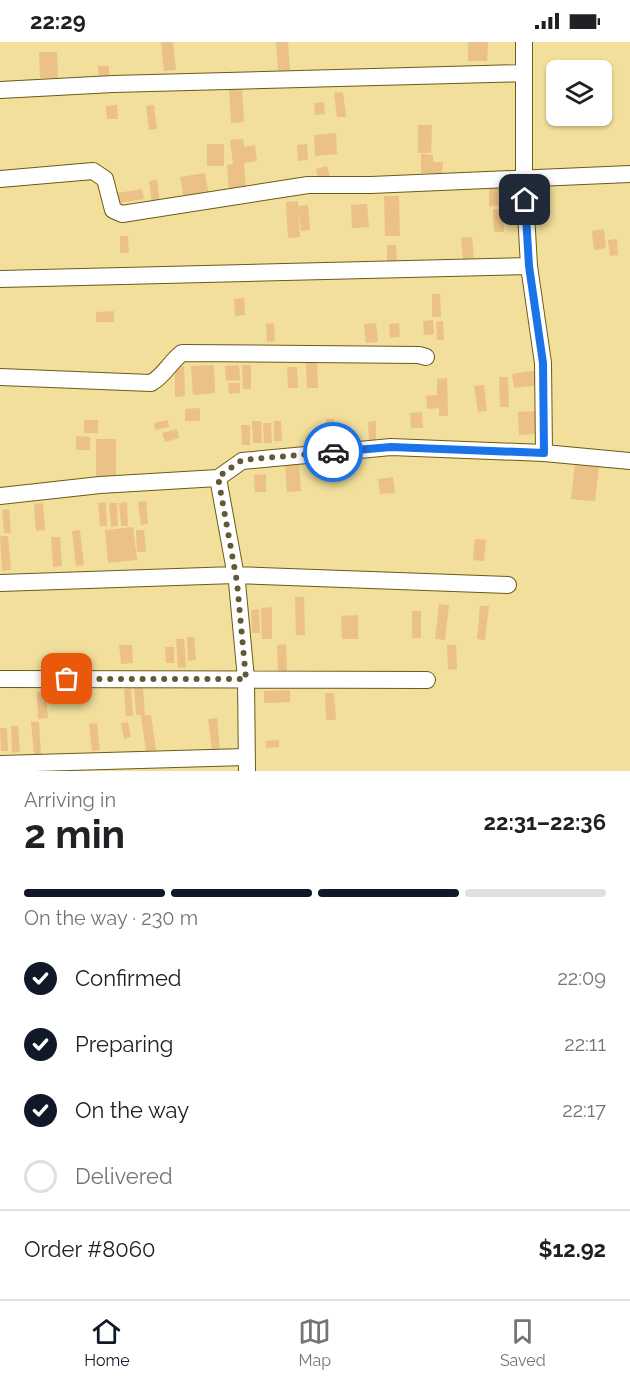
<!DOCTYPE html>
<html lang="en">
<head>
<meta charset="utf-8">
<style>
  body { margin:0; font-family:Raleway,sans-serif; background:#f2f2f2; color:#202124; height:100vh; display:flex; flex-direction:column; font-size:22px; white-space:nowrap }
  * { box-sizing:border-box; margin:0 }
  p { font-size:20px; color:#757577 }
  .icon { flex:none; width:33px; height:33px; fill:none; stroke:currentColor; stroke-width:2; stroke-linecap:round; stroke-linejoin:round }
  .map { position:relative; height:729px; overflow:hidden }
  .details { display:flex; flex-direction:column; background:#fff; flex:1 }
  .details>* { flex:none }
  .fabs { position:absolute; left:546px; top:18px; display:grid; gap:12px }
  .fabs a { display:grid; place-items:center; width:66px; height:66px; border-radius:9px; background:#fff; box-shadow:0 2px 4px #0004; font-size:30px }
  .pin { position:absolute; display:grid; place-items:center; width:51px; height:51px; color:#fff; margin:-26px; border-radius:12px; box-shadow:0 3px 9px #0006 }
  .courier { position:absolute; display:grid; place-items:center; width:60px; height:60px; margin:-30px; border:4px solid #1a73e8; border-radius:50%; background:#fff; color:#222; box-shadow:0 2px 8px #0007 }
  .overview em { font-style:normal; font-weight:700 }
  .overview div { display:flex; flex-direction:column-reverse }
  .overview { display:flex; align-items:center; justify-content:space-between; height:102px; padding:0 24px }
  h1 { font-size:39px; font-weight:700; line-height:45px }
  .bar { display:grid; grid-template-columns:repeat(4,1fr); gap:9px 6px; align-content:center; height:72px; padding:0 24px }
  .bar i { height:8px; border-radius:4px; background:#e0e0e0 }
  .bar .selected { background:#111827 }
  .bar p { grid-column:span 4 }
  .line { display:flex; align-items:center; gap:15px; padding:0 24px; border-top:2px solid #e0e0e0 }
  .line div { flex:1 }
  ol { padding:0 24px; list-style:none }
  li { display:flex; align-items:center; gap:18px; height:66px }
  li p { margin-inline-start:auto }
  li .icon { padding:6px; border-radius:50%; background:#111827; color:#fff; stroke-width:4 }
  li:last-child { color:#757577 }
  li i { width:33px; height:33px; border:3px solid #e0e0e0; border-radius:50% }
  .status { display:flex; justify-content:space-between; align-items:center; height:42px; padding:0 30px; background:#fff; direction:ltr }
  .status svg { height:16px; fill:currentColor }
  .tabs { display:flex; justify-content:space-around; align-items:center; height:84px; border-top:2px solid #e0e0e0; background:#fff; font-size:16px; color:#757577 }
  .tabs a { display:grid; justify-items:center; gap:3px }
  .tabs .selected { color:#111827 }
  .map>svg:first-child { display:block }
</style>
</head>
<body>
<div class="status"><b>22:29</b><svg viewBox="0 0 49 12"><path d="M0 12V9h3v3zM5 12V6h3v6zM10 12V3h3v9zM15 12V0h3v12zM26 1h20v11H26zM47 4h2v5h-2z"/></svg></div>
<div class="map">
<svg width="630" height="729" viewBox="0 0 630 729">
  <rect width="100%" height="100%" fill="#f1df9b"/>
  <!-- building -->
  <path fill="#ebc187" d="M 161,0 L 173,0 L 176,28 L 164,29 Z
    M 276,0 L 288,0 L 290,28 L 278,29 Z
    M 468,0 L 488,0 L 487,19 L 468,19 Z
    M 39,10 L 57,10 L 58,36 L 40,36 Z
    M 98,24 L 109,24 L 109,41 L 99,41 Z
    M 242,46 L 244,80 L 231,81 L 229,47 Z
    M 343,50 L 346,75 L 337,75 L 334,51 Z
    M 324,60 L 325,72 L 315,73 L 314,61 Z
    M 117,63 L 118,77 L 107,77 L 106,64 Z
    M 154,63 L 157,87 L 149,88 L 146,64 Z
    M 418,83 L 432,83 L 431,111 L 418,111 Z
    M 336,91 L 337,112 L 315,114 L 314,93 Z
    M 243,97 L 244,105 L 255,103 L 257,119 L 244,121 L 246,147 L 229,149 L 227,123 L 233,122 L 230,98 Z
    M 207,102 L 224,102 L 224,124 L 207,124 Z
    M 307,102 L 308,118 L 298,119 L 297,103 Z
    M 421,112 L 433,113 L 433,120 L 443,120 L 442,131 L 421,131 Z
    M 327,124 L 330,136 L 319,139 L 316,127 Z
    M 205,131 L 209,154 L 184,158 L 180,135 Z
    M 157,138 L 160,163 L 152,164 L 149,139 Z
    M 489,146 L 511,146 L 511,164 L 489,164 Z
    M 142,147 L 144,157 L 119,161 L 117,151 Z
    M 384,154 L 399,154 L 400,194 L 385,194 Z
    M 298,159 L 298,164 L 308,163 L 310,188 L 301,189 L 298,166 L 300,195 L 288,196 L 286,160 Z
    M 367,162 L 369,185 L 352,186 L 351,163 Z
    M 493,167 L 504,167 L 504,190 L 494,190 Z
    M 604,187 L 606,206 L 594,208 L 592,189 Z
    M 120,194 L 128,194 L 129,211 L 120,211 Z
    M 472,195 L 474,216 L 463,217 L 461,196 Z
    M 617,197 L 618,213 L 610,214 L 608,198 Z
    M 387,203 L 396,203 L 397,223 L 387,223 Z
    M 432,252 L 440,252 L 441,275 L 432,275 Z
    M 244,256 L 245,273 L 235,274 L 234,257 Z
    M 114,269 L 114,280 L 96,280 L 96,270 Z
    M 433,278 L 434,292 L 424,293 L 423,279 Z
    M 443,279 L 444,298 L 437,298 L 436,280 Z
    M 274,281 L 275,299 L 267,300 L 266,282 Z
    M 376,281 L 378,300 L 366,301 L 364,282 Z
    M 399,281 L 400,295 L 390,296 L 389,282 Z
    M 317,320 L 318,346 L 307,346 L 306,321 Z
    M 214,323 L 215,351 L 193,353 L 191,324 Z
    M 239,323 L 240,338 L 226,339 L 225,324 Z
    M 242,323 L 251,323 L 251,347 L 243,347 Z
    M 175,324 L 184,324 L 185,354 L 175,355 Z
    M 287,325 L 297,325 L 298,346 L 288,346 Z
    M 539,328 L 541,343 L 514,346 L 512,332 Z
    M 499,335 L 508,335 L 509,365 L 500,365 Z
    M 447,336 L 448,374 L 439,374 L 439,366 L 427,367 L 426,354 L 437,353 L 437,337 Z
    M 228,341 L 240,341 L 240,351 L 229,352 Z
    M 484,343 L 487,369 L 478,370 L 474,344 Z
    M 200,366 L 200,379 L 185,379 L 185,367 Z
    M 535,369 L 536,392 L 519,393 L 518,370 Z
    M 422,370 L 423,386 L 411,386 L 410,371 Z
    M 326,377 L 334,377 L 335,400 L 327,400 Z
    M 84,378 L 98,378 L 98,391 L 84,391 Z
    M 168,378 L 169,385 L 155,388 L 154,381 Z
    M 252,379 L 261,379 L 262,401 L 253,401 Z
    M 274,379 L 281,379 L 282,399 L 274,399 Z
    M 376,379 L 376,402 L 369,402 L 368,380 Z
    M 263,381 L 271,381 L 272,401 L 264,401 Z
    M 241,383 L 250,383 L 250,403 L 242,403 Z
    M 177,387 L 179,396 L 165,400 L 162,391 Z
    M 76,394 L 90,395 L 90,408 L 76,408 Z
    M 96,397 L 116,397 L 116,434 L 96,434 Z
    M 575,421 L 599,424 L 595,459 L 571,457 Z
    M 299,422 L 301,449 L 287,450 L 285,423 Z
    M 266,432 L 266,450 L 255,450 L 254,433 Z
    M 393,435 L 395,451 L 380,452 L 378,437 Z
    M 146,459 L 148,482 L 141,483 L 138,460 Z
    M 106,460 L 107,484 L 100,484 L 98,461 Z
    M 127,460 L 128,484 L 121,484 L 119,461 Z
    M 43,461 L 45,488 L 36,489 L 34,462 Z
    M 109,461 L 117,461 L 118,484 L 111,485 Z
    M 9,467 L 11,491 L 4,491 L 2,468 Z
    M 133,485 L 137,518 L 108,521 L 105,488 Z
    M 80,488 L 84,523 L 76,524 L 72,489 Z
    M 136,488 L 144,488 L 146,510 L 137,510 Z
    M 0,494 L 8,494 L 11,528 L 2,529 Z
    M 51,495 L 60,495 L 62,524 L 53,525 Z
    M 475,497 L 486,498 L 484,519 L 473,518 Z
    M 295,555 L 304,555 L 305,593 L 296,593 Z
    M 439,562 L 449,563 L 445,598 L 435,597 Z
    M 480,564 L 489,564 L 485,598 L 477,597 Z
    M 272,565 L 272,597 L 262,597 L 261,566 Z
    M 259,567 L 260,591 L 252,591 L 251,568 Z
    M 412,569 L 421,569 L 421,596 L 412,596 Z
    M 358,573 L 358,597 L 342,597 L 341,574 Z
    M 187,595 L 194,595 L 196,618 L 188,619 Z
    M 176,597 L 184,597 L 186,625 L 178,626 Z
    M 286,602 L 287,629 L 278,629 L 277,603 Z
    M 119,603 L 132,603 L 133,621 L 121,622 Z
    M 447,603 L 456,603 L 457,627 L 448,628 Z
    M 165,605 L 174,605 L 174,621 L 166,621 Z
    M 131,646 L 133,674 L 126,674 L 124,647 Z
    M 134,646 L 143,646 L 145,673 L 151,673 L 156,708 L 146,709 L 141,673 L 136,673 Z
    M 290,648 L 290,660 L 264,661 L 264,649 Z
    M 46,649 L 48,676 L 38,677 L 37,650 Z
    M 325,651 L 334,651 L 336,678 L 326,678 Z
    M 217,676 L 220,708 L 212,709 L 208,677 Z
    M 31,680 L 39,680 L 41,713 L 34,713 Z
    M 128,680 L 131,695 L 124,697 L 121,681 Z
    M 97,681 L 100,708 L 92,709 L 89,682 Z
    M 11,684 L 18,684 L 20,710 L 12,711 Z
    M 0,686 L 7,686 L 8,709 L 1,709 Z
    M 279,698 L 279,705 L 266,706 L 266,699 Z"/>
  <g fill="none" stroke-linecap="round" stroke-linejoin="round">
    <defs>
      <path id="minor" d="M 524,0 L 524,136 L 529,224 L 543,321 L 544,411
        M 0,48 L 113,42 L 524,31
        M 0,137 L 93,129 L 105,137 L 113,168 L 122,172 L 308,143 L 371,143 L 630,132
        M 0,237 L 529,224
        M 0,335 L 151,341 C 164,334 170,320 182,311 L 419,313 L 426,315
        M 218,436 L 237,540 L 246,637 L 247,729
        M 0,454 L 100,443 L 218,436 L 242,419 L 391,405 L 544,411 L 630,419
        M 0,541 L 235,533 L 508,543
        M 0,637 L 427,638
        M 0,722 L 246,715"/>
    </defs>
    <!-- minor casing -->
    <use href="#minor" stroke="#6c5b15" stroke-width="18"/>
    <!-- minor -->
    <use href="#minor" stroke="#fff" stroke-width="16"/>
  </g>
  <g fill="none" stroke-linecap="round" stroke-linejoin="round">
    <!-- done -->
    <path stroke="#645936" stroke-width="6" stroke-dasharray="0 10.8" d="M 67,637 L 246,637 L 237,540 L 218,435 L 242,418 L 333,410"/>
    <!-- route -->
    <path stroke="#1a73e8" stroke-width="8" d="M 333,410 L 391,405 L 544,411 L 543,321 L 529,224 L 525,158"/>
  </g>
</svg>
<div class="fabs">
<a><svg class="icon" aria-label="layers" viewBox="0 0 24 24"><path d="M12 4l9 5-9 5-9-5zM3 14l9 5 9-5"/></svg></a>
</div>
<div class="pin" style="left:67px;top:637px;background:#ea580c"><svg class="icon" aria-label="bag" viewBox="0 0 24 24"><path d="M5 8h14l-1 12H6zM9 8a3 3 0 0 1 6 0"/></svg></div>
<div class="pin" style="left:525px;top:158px;background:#1f2937"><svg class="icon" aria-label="home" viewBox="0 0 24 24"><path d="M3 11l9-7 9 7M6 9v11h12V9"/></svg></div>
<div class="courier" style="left:333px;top:410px"><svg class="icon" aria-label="car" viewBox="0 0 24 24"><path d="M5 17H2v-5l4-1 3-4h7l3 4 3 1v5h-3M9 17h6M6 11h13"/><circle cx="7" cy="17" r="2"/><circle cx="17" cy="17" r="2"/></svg></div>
</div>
<section class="details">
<div class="overview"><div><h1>2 min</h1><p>Arriving in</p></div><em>22:31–22:36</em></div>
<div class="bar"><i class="selected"></i><i class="selected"></i><i class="selected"></i><i></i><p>On the way · 230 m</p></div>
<ol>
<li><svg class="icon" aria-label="check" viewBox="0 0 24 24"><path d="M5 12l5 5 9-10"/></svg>Confirmed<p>22:09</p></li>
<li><svg class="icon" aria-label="check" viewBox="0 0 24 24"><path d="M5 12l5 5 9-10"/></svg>Preparing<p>22:11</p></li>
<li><svg class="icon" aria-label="check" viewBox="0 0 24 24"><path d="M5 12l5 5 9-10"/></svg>On the way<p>22:17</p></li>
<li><i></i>Delivered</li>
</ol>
<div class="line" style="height:78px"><div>Order #8060</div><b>$12.92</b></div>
</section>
<nav class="tabs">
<a class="selected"><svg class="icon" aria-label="home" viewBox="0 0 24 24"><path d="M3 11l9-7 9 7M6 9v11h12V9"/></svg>Home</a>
<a><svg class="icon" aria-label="map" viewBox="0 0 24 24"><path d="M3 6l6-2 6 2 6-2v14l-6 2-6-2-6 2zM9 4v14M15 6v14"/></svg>Map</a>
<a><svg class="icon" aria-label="saved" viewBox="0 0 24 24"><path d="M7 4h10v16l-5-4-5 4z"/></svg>Saved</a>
</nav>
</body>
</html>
